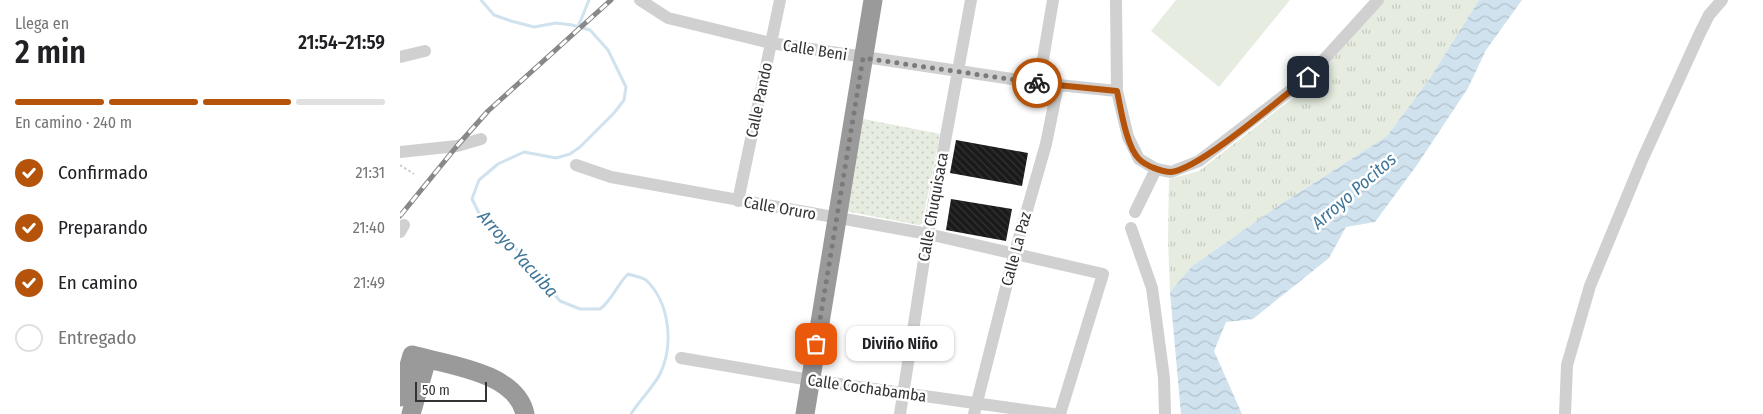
<!DOCTYPE html>
<html lang="es">
<head>
<meta charset="utf-8">
<style>
  body { margin:0; font-family:"Fira Sans Condensed",sans-serif; background:#f6f6f6; color:#202124; height:100vh; display:flex; flex-direction:column; font-size:19px; white-space:nowrap }
  * { box-sizing:border-box; margin:0 }
  p { font-size:16px; color:#757577 }
  .icon { flex:none; width:28px; height:28px; fill:none; stroke:currentColor; stroke-width:2; stroke-linecap:round; stroke-linejoin:round }
  .map { position:relative; flex:1; overflow:hidden }
  .drawer { display:flex; flex-direction:column; background:#fff; width:400px }
  .drawer>* { flex:none }
  .scale { position:absolute; left:15px; bottom:12px; width:72px; box-sizing:border-box; padding-left:5px; border:2px solid #333; border-top:0; font-size:14px; line-height:18px; white-space:nowrap; color:#333; -webkit-text-stroke:4px #fff; paint-order:stroke }
  .pin { position:absolute; display:grid; place-items:center; width:42px; height:42px; color:#fff; margin:-21px; border-radius:10px; box-shadow:0 2px 8px #0006 }
  .courier { position:absolute; display:grid; place-items:center; width:50px; height:50px; margin:-25px; border:4px solid #b45309; border-radius:50%; background:#fff; color:#222; box-shadow:0 1px 6px #0007 }
  .bubble { position:absolute; height:35px; border-radius:10px; background:#fff; box-shadow:0 1px 4px #0004; font-size:16px; font-weight:600; line-height:35px; text-align:center }
  .headline em { font-style:normal; font-weight:600 }
  .headline div { display:flex; flex-direction:column-reverse }
  .headline { display:flex; align-items:center; justify-content:space-between; height:85px; padding:0 15px }
  h1 { font-size:32px; font-weight:600; line-height:38px }
  .bar { display:grid; grid-template-columns:repeat(4,1fr); gap:8px 5px; align-content:center; height:60px; padding:0 15px }
  .bar i { height:6px; border-radius:4px; background:#e0e0e0 }
  .bar .selected { background:#b45309 }
  .bar p { grid-column:span 4 }
  ol { padding:0 15px; list-style:none }
  li { display:flex; align-items:center; gap:15px; height:55px }
  li p { margin-inline-start:auto }
  li .icon { padding:5px; border-radius:50%; background:#b45309; color:#fff; stroke-width:4 }
  li:last-child { color:#757577 }
  li i { width:28px; height:28px; border:2px solid #e0e0e0; border-radius:50% }
  main { display:flex; flex:1; min-height:0 }
  .map>svg:first-child { display:block }
</style>
</head>
<body>
<main>
<section class="drawer">
<div class="headline"><div><h1>2 min</h1><p>Llega en</p></div><em>21:54–21:59</em></div>
<div class="bar"><i class="selected"></i><i class="selected"></i><i class="selected"></i><i></i><p>En camino · 240 m</p></div>
<ol>
<li><svg class="icon" aria-label="check" viewBox="0 0 24 24"><path d="M5 12l5 5 9-10"/></svg>Confirmado<p>21:31</p></li>
<li><svg class="icon" aria-label="check" viewBox="0 0 24 24"><path d="M5 12l5 5 9-10"/></svg>Preparando<p>21:40</p></li>
<li><svg class="icon" aria-label="check" viewBox="0 0 24 24"><path d="M5 12l5 5 9-10"/></svg>En camino<p>21:49</p></li>
<li><i></i>Entregado</li>
</ol>
</section>
<div class="map">
<svg width="1363" height="414" viewBox="0 0 1363 414">
  <defs>
    <pattern id="grass-tufts" width="24" height="20" patternUnits="userSpaceOnUse" patternTransform="scale(1.25)"><rect width="24" height="20" fill="#e6ecdf"/><path d="M3 7l-1-3M5 7V3M7 7l1-3M15 17l-1-3M17 17v-4M19 17l1-3" fill="none" stroke="#c6cbc0"/></pattern>
    <pattern id="park-dots" width="8" height="8" patternUnits="userSpaceOnUse" patternTransform="scale(1.25)"><rect width="8" height="8" fill="#e6ecdf"/><path d="M2 2h.1M6 6h.1" fill="none" stroke="#c6cbc0" stroke-width="1.8" stroke-linecap="round"/></pattern>
    <pattern id="water-waves" width="16" height="10" patternUnits="userSpaceOnUse" patternTransform="scale(1.25)"><rect width="16" height="10" fill="#cfe2ee"/><path d="M0 5q4-4 8 0t8 0" fill="none" stroke="#b2c2cd"/></pattern>
    <pattern id="building-back-hatch" width="6" height="6" patternUnits="userSpaceOnUse" patternTransform="scale(1.25)"><rect width="6" height="6" fill="#1a1a1a"/><path d="M-1 5l2 2M0 0l6 6M5-1l2 2" fill="none" stroke="#333"/></pattern>
  </defs>
  <rect width="100%" height="100%" fill="#fff"/>
  <!-- grass -->
  <path fill="url(#grass-tufts)" d="M 984,0 L 1079,0 L 1030,78 L 987,136 L 881,204 L 792,266 L 770,292 L 768,239 L 769,179 L 799,171 L 912,83 Z"/>
  <!-- park -->
  <path fill="url(#park-dots)" d="M 459,118 L 540,134 L 522,224 L 518,225 L 445,211 Z"/>
  <!-- garden -->
  <path fill="#e6ecdf" d="M 776,0 L 890,0 L 819,87 L 751,31 Z"/>
  <!-- water -->
  <path fill="url(#water-waves)" d="M 1079,0 L 1122,0 L 1086,50 L 1068,88 L 1017,165 L 975,222 L 946,227 L 929,258 L 853,319 L 826,322 L 814,351 L 842,414 L 781,414 L 770,292 L 792,266 L 881,204 L 987,136 L 1030,78 Z"/>
  <g fill="none" stroke-linecap="round" stroke-linejoin="round">
    <!-- stream -->
    <path stroke="#cfe2ee" stroke-width="3" d="M 81,0 L 94,15 L 111,21 L 134,27 L 156,23 L 172,25 L 190,30 L 208,50 L 226,87 L 224,100 L 214,113 L 180,147 L 170,154 L 156,158 L 124,152 L 98,164 L 79,180 L 72,199 L 79,213 L 112,244 L 160,301 L 180,309 L 200,309 C 213,299 216,286 228,274 C 233,276 242,277 246,280 C 270,303 274,345 260,374 C 254,386 239,401 231,414
      M 178,27 L 189,0"/>
  </g>
  <!-- building -->
  <path fill="url(#building-back-hatch)" d="M 556,140 L 628,153 L 622,186 L 550,173 Z
    M 551,199 L 612,209 L 606,241 L 546,230 Z"/>
  <g fill="none" stroke-linecap="round" stroke-linejoin="round">
    <!-- path -->
    <path stroke="#cdcdcd" stroke-width="2" stroke-dasharray="2.5 2.5" stroke-linecap="butt" d="M 0,165 L 14,174"/>
    <!-- minor -->
    <path stroke="#d0d0d0" stroke-width="12" d="M 240,0 L 268,18 L 371,43 L 639,83 L 717,91
      M 716,0 L 717,91 L 728,137 L 739,159 L 756,169 L 771,172 L 799,161 L 908,77 L 978,0
      M 0,57 L 25,51
      M 639,83 L 653,0
      M 0,152 L 57,146 L 81,139
      M 176,165 L 211,177 L 528,234 L 703,274 L 660,414
      M 338,201 L 380,0
      M 735,212 L 756,169
      M 731,228 L 752,288 L 764,378 L 765,414
      M 0,232 L 4,225
      M 281,358 L 410,380 L 653,414
      M 500,414 L 528,234 L 571,0
      M 574,414 L 615,252 L 646,144 L 658,85
      M 1165,414 L 1167,365 L 1190,286 L 1243,158 L 1300,33 L 1309,15 L 1322,0"/>
    <!-- highway -->
    <path stroke="#9a9a9a" stroke-width="19" d="M 0,397 L 12,355 C 48,365 116,372 125,414
      M 11,414 L 27,359
      M 405,414 L 473,0"/>
    <defs>
      <path id="rail" d="M 0,216 L 57,146 L 88,111 L 211,0"/>
    </defs>
    <!-- rail casing -->
    <use href="#rail" stroke="#888" stroke-width="5"/>
    <!-- rail -->
    <use href="#rail" stroke="#fff" stroke-width="3" stroke-dasharray="9" stroke-linecap="butt"/>
  </g>
  <g fill="none" stroke-linecap="round" stroke-linejoin="round">
    <!-- done -->
    <path stroke="#7a7a7a" stroke-width="5" stroke-dasharray="0 9" d="M 416,344 L 463,58 L 637,83"/>
    <!-- route -->
    <path stroke="#b45309" stroke-width="6" d="M 637,83 L 717,91 C 721,109 726,146 739,159 C 746,166 762,172 771,172 C 800,169 881,98 908,77"/>
  </g>
  <g text-anchor="middle" dominant-baseline="central" stroke-width="5" stroke-linejoin="round" paint-order="stroke">
    <!-- street labels -->
    <g font-size="16" fill="#333" stroke="#fff">
      <text transform="translate(415 50) rotate(9)">Calle Beni</text>
      <text transform="translate(359 100) rotate(-78)">Calle Pando</text>
      <text transform="translate(533 207) rotate(-80)">Calle Chuquisaca</text>
      <text transform="translate(380 208) rotate(10)">Calle Oruro</text>
      <text transform="translate(616 249) rotate(-75)">Calle La Paz</text>
      <text transform="translate(467 388) rotate(8)">Calle Cochabamba</text>
    </g>
    <!-- water labels -->
    <g font-size="18" font-style="italic" fill="#3f7597" stroke="#fff">
      <text transform="translate(954 191) rotate(-41)">Arroyo Pocitos</text>
      <text transform="translate(118 254) rotate(48)">Arroyo Yacuiba</text>
    </g>
  </g>
</svg>
<div class="scale">50 m</div>
<div class="pin" style="left:416px;top:344px;background:#ea580c"><svg class="icon" aria-label="bag" viewBox="0 0 24 24"><path d="M5 8h14l-1 12H6zM9 8a3 3 0 0 1 6 0"/></svg></div>
<div class="pin" style="left:908px;top:77px;background:#1f2937"><svg class="icon" aria-label="home" viewBox="0 0 24 24"><path d="M3 11l9-7 9 7M6 9v11h12V9"/></svg></div>
<div class="courier" style="left:637px;top:83px"><svg class="icon" aria-label="bike" viewBox="0 0 24 24"><circle cx="6" cy="16" r="4"/><circle cx="18" cy="16" r="4"/><path d="M6 16l4-8h5l3 8M10 8l3 8H6M13 5h3"/></svg></div>
<div class="bubble" style="left:446px;top:326px;width:108px">Diviño Niño</div>
</div>
</main>
</body>
</html>
